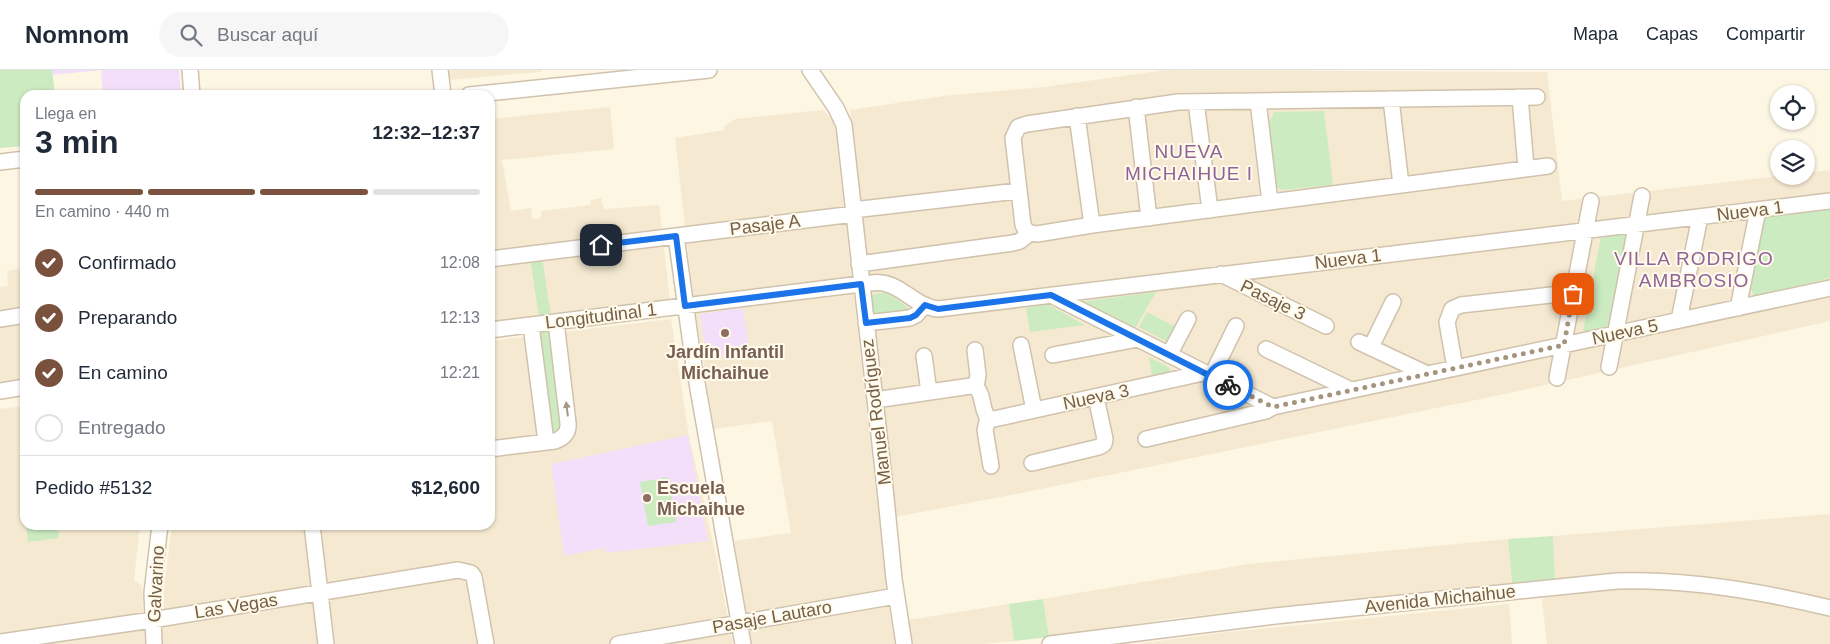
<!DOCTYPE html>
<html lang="es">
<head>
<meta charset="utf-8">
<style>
  body { margin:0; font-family:Arial,sans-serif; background:#f6f6f7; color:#1f2937; height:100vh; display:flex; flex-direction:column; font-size:19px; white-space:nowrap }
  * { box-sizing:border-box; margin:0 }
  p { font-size:16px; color:#747a83 }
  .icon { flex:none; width:28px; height:28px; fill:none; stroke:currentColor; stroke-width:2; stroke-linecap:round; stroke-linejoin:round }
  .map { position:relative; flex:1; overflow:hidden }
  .details { position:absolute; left:20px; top:20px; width:475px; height:440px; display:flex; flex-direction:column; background:#fff; border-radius:15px; box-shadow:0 1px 4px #0004 }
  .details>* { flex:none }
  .fabs { position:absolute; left:1770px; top:15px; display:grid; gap:10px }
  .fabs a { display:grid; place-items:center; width:45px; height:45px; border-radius:50%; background:#fff; box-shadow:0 1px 4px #0004; font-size:25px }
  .pin { position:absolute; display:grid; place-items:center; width:42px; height:42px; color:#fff; margin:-21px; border-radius:10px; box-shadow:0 2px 8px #0006 }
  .courier { position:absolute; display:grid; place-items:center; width:50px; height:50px; margin:-25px; border:4px solid #1a73e8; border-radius:50%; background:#fff; color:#222; box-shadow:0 1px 6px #0007 }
  .head em { font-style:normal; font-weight:700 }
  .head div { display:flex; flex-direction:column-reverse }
  .head { display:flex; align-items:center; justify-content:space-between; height:85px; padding:0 15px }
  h1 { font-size:32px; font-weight:700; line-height:38px }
  .bar { display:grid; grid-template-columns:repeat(4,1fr); gap:8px 5px; align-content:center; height:60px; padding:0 15px }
  .bar i { height:6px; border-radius:4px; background:#e0e1e3 }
  .bar .active { background:#7a513d }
  .bar p { grid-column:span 4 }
  .line { display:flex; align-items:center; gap:12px; padding:0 15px; border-top:1px solid #e0e1e3 }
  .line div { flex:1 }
  ol { padding:0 15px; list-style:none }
  li { display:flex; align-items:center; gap:15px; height:55px }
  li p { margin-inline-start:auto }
  li .icon { padding:5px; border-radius:50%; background:#7a513d; color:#fff; stroke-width:4 }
  li:last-child { color:#747a83 }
  li i { width:28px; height:28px; border:2px solid #e0e1e3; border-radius:50% }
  header { display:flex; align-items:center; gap:30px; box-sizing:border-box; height:70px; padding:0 25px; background:#fff; border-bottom:1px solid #e0e1e3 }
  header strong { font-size:24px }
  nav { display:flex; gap:28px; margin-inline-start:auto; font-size:18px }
  .search { width:350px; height:45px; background:#f6f6f7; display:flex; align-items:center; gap:12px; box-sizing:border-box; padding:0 18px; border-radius:28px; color:#747a83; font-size:19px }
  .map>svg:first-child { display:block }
</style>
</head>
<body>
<header>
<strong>Nomnom</strong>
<div class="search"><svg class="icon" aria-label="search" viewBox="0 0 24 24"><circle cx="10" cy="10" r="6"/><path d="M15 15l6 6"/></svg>Buscar aquí</div>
<nav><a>Mapa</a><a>Capas</a><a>Compartir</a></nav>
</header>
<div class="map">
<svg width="1830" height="574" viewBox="0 0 1830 574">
  <rect width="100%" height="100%" fill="#fdf6e3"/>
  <!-- residential -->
  <path fill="#f5ead1" d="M 447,0 L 541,0 L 541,2 L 449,10 Z
    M 1166,0 L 1547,2 L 1562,131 L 1779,106 L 1806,106 L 1806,103 L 1830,100 L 1830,251 L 1505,324 L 1016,424 L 895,447 L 868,216 L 850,40 L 944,26 L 1044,17 Z
    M 610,37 L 614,79 L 502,90 L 511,141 L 531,138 L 532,149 L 541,148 L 541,141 L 591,135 L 591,130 L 601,128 L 604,139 L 659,135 L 670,231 L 490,253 L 490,49 Z
    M 823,40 L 834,51 L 882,473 L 887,529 L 895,574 L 752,574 L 734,471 L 791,463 L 772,351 L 714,359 L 693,226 L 675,68 L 724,60 L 724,56 L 736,49 Z
    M 21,190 L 25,190 L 25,309 L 0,313 L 0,217 L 8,216 L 7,201 L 21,198 Z
    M 671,249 L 689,366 L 716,486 L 733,574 L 162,574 L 161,558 L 164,541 L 164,520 L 172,455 L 490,455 L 490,271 Z
    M 25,336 L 25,455 L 140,455 L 134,510 L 142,516 L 143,543 L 131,545 L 126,549 L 0,568 L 0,339 Z
    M 1830,444 L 1830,574 L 1547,574 L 1542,531 L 1555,509 L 1553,466 Z
    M 1508,469 L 1512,513 L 1175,548 L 1049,567 L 1043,529 L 1249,494 Z
    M 1009,534 L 1014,571 L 984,574 L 912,574 L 908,550 Z
    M 1509,534 L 1512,574 L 1136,574 L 1220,563 Z
    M 144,559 L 145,574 L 43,574 L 67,569 Z"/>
  <!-- education -->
  <path fill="#f3dff9" d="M 52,0 L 179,0 L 181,25 L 103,25 L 101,0 L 53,5 Z
    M 743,238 L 750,281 L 707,288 L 700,244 Z
    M 688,365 L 708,471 L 606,483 L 604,478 L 564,486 L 551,394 Z"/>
  <!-- green -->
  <path fill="#ccebc1" d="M 0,0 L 52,0 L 55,25 L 25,25 L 25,76 L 0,78 Z
    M 1324,41 L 1333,115 L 1282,120 L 1276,116 L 1269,54 L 1274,42 Z
    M 1830,139 L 1830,208 L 1754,226 L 1751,218 L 1763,151 L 1766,145 Z
    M 1627,160 L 1629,164 L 1610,257 L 1607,261 L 1584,266 L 1583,262 L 1601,166 Z
    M 542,187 L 551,246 L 539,247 L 530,188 Z
    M 887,222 L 911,240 L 909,244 L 874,249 L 871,225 Z
    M 1156,222 L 1134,260 L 1080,232 Z
    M 1047,234 L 1085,255 L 1030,262 L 1026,238 Z
    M 1147,242 L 1176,257 L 1168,272 L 1139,257 Z
    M 552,260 L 562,361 L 555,363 L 549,358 L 537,262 Z
    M 1149,287 L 1170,298 L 1169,302 L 1152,306 Z
    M 668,407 L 676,452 L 648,456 L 640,412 Z
    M 26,455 L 58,455 L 59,468 L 28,472 Z
    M 1553,466 L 1555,509 L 1512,513 L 1508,469 Z
    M 1043,529 L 1049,567 L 1014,571 L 1009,534 Z"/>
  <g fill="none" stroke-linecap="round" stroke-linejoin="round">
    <defs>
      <path id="minor" d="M 190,0 L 192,25
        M 440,0 L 443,25
        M 810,0 L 836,38 L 844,55 L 885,418 L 894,509 L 904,574
        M 469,25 L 709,0
        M 1520,27 L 1526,98
        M 1537,27 L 1178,32 L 1027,54 L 1018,57 L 1013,68 L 1023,155 L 1027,162 L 1037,164 L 1092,155 L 1548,96
        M 1391,29 L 1401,115
        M 1258,31 L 1270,132
        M 1196,32 L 1210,140
        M 1136,37 L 1149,148
        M 1077,46 L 1092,155
        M 0,92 L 25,89
        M 853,140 L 1018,121
        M 676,166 L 694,296 L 743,574
        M 490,189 L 854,144
        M 859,194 L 1013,173 L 1020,171 L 1030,163
        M 1221,204 L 1326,256
        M 872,213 C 899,209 912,236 938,239 L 1830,131
        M 1051,225 L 1273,337
        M 1738,238 L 1758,140
        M 0,249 L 25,245
        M 1679,250 L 1700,147
        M 866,253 L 910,248 L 916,245 L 925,235
        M 531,255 L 546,372
        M 490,260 L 861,214
        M 1359,272 L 1427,304
        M 1021,275 L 1034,340
        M 1371,277 L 1393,232
        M 1266,279 L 1351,320
        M 975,280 L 978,305 L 976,317
        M 1053,285 L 1138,269
        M 1169,285 L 1188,249
        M 924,286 L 929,322
        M 1609,297 L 1642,126
        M 1455,298 L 1447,252 L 1452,239 L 1461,235 L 1569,223 L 1573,224
        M 1211,307 L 1236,256
        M 1557,308 L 1591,131
        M 976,317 C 984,325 981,339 988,348 L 985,360 L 991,396
        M 0,321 L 25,317
        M 875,330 L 971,316 L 976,317
        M 988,348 L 994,349 L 1203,303
        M 1146,369 L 1266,341 L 1273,337 L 1830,218
        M 490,379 L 555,371 C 564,368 569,362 568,353 L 556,252
        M 1032,393 L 1099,377 L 1104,374 L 1105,369 L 1096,327
        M 312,455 L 326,574
        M 0,572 L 152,550 L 458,500 L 471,503 L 474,507 L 486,574
        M 154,574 L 152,523 L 160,455
        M 618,574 L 896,526
        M 1050,574 L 1275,546 L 1617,511 C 1689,509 1760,521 1830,538"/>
    </defs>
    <!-- minor casing -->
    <use href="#minor" stroke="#d0c2ac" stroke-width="18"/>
    <!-- minor -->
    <use href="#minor" stroke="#fff" stroke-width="15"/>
  </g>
  <!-- one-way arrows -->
  <defs><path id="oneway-solid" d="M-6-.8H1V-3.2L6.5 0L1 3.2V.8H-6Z" transform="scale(1.25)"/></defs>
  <use fill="#a59788" href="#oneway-solid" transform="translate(567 339) rotate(-97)"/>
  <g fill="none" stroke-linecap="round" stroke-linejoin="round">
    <!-- done -->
    <path stroke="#a5947e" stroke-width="5" stroke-dasharray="0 9" d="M 1228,315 L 1273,337 L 1564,275 L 1573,224"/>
    <!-- route -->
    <path stroke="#1a73e8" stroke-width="6" d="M 601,175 L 676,166 L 685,236 L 861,214 L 866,253 L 910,248 L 916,245 L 925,235 L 938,239 L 1051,225 L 1228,315"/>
  </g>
  <!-- markers -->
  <g fill="#8d6e63" stroke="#fffae9" stroke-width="2">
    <circle cx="725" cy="263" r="5"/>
    <circle cx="647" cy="428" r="5"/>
  </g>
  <g text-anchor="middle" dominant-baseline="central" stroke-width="4" stroke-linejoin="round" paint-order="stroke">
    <!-- street labels -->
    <g font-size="18" fill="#755f48" stroke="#fffae9">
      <text transform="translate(1750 141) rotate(-7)">Nueva 1</text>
      <text transform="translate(765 155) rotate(-7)">Pasaje A</text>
      <text transform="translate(1348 189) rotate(-7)">Nueva 1</text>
      <text transform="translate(1273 230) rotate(26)">Pasaje 3</text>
      <text transform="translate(601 246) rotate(-7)">Longitudinal 1</text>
      <text transform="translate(1625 262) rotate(-12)">Nueva 5</text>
      <text transform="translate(1096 327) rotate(-12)">Nueva 3</text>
      <text transform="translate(876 342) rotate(-97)">Manuel Rodríguez</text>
      <text transform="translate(156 514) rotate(-87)">Galvarino</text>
      <text transform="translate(1440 529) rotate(-6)">Avenida Michaihue</text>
      <text transform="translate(236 536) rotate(-9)">Las Vegas</text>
      <text transform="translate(772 547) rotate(-10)">Pasaje Lautaro</text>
    </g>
    <!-- education labels -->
    <g font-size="18" font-weight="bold" fill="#785e54" stroke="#fffae9">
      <text x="725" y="282">Jardín Infantil<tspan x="725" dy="21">Michaihue</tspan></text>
      <text x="657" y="418" text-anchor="start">Escuela<tspan x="657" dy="21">Michaihue</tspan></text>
    </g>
    <!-- neighbourhood labels -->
    <g font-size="19" letter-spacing="1" fill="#8f6399" stroke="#fffae9">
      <text x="1189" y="81">NUEVA<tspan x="1189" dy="22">MICHAIHUE I</tspan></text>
      <text x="1694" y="188">VILLA RODRIGO<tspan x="1694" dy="22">AMBROSIO</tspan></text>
    </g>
  </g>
</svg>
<div class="fabs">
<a><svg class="icon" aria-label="locate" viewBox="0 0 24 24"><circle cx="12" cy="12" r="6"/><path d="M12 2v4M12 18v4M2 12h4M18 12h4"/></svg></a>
<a><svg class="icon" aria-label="layers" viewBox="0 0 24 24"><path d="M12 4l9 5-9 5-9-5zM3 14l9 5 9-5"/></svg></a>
</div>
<div class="pin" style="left:1573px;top:224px;background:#ea580c"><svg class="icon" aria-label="bag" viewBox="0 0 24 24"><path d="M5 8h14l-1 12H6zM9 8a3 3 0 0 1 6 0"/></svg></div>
<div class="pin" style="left:601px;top:175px;background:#1f2937"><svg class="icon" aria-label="home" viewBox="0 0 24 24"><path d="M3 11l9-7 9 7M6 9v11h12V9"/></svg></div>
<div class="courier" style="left:1228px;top:315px"><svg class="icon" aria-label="bike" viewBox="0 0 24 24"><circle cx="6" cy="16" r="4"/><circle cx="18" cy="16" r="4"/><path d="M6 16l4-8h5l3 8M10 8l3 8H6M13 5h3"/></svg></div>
<section class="details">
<div class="head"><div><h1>3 min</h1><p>Llega en</p></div><em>12:32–12:37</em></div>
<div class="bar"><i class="active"></i><i class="active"></i><i class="active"></i><i></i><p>En camino · 440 m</p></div>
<ol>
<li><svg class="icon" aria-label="check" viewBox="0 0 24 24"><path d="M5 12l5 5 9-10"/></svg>Confirmado<p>12:08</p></li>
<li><svg class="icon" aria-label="check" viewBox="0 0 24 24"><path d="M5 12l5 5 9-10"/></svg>Preparando<p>12:13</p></li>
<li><svg class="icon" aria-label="check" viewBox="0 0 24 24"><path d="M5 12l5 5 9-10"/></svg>En camino<p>12:21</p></li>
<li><i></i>Entregado</li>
</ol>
<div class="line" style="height:65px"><div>Pedido #5132</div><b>$12,600</b></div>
</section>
</div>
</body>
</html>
